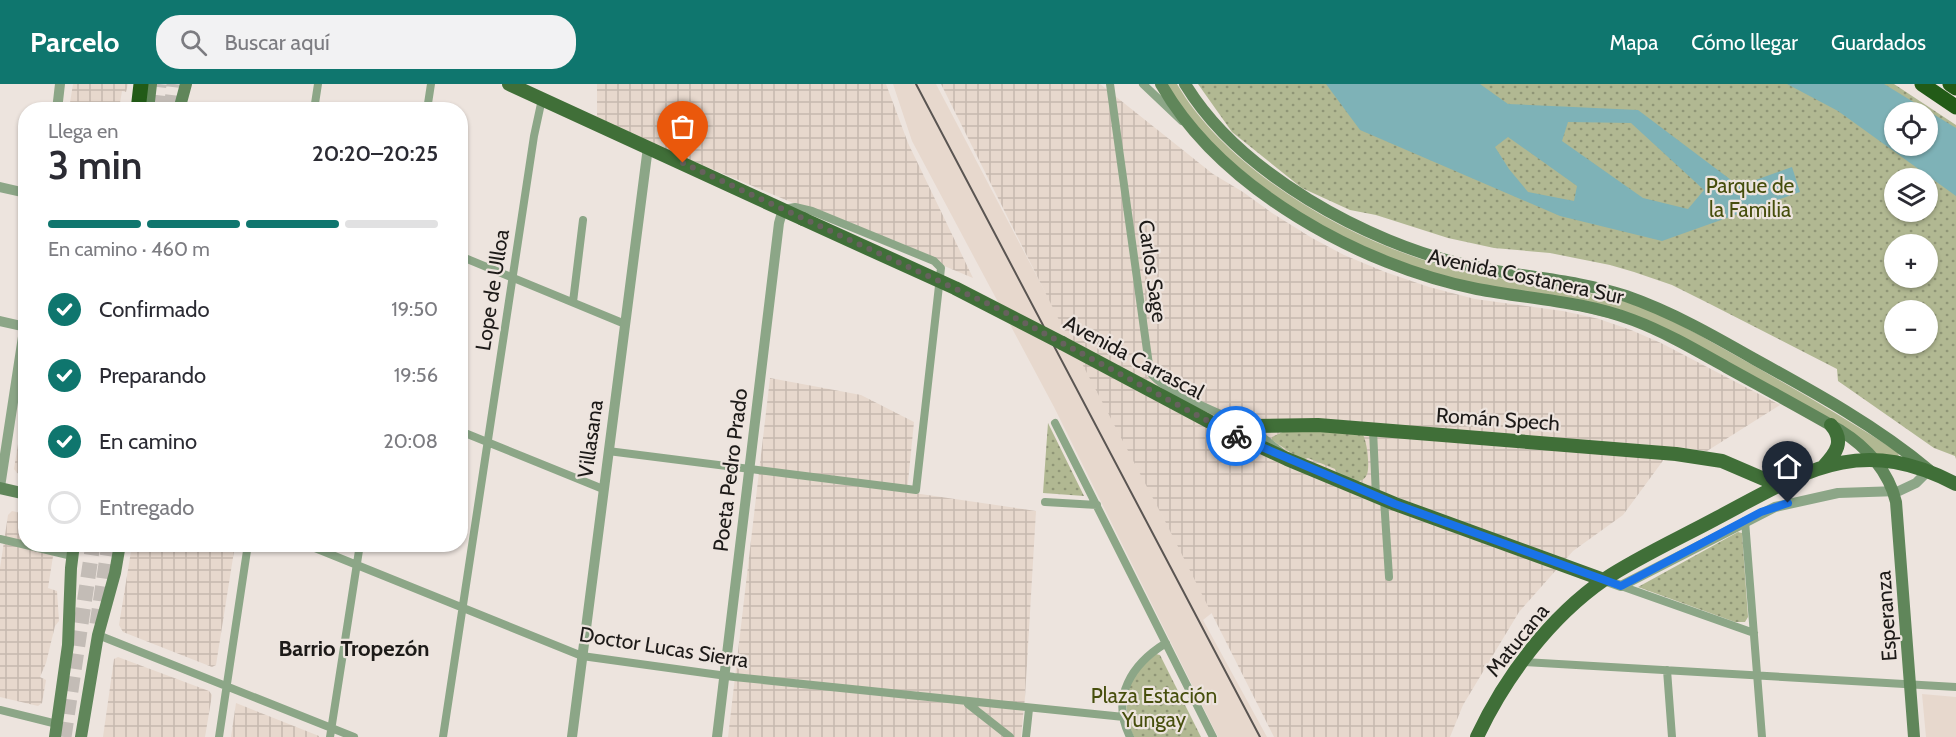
<!DOCTYPE html>
<html lang="es">
<head>
<meta charset="utf-8">
<style>
  body { margin:0; font-family:Cabin,sans-serif; background:#f2f2f3; color:#2b2b33; height:100vh; display:flex; flex-direction:column; font-size:22px; white-space:nowrap }
  * { box-sizing:border-box; margin:0 }
  p { font-size:20px; color:#7c7c81 }
  .icon { flex:none; width:33px; height:33px; fill:none; stroke:currentColor; stroke-width:2; stroke-linecap:round; stroke-linejoin:round }
  .map { position:relative; flex:1; overflow:hidden }
  .drawer { position:absolute; left:18px; top:18px; width:450px; height:450px; display:flex; flex-direction:column; background:#fff; border-radius:24px; box-shadow:0 2px 4px #0004 }
  .drawer>* { flex:none }
  .fabs { position:absolute; left:1884px; top:18px; display:grid; gap:12px }
  .fabs a { display:grid; place-items:center; width:54px; height:54px; border-radius:50%; background:#fff; box-shadow:0 2px 4px #0004; font-size:30px }
  .pin { position:absolute; display:grid; place-items:center; width:51px; height:51px; color:#fff; margin:-62px -26px; border-radius:50% 50% 50% 0; rotate:-45deg; box-shadow:0 0 6px #0007 }
  .pin .icon { rotate:45deg }
  .courier { position:absolute; display:grid; place-items:center; width:60px; height:60px; margin:-30px; border:4px solid #1a73e8; border-radius:50%; background:#fff; color:#222; box-shadow:0 2px 8px #0007 }
  .overview em { font-style:normal; font-weight:600 }
  .overview div { display:flex; flex-direction:column-reverse }
  .overview { display:flex; align-items:center; justify-content:space-between; height:102px; padding:0 30px }
  h1 { font-size:39px; font-weight:600; line-height:45px }
  .bar { display:grid; grid-template-columns:repeat(4,1fr); gap:9px 6px; align-content:center; height:72px; padding:0 30px }
  .bar i { height:8px; border-radius:4px; background:#e1e1e2 }
  .bar .selected { background:#0f766e }
  .bar p { grid-column:span 4 }
  ol { padding:0 30px; list-style:none }
  li { display:flex; align-items:center; gap:18px; height:66px }
  li p { margin-inline-start:auto }
  li .icon { padding:6px; border-radius:50%; background:#0f766e; color:#fff; stroke-width:4 }
  li:last-child { color:#7c7c81 }
  li i { width:33px; height:33px; border:3px solid #e1e1e2; border-radius:50% }
  header { display:flex; align-items:center; gap:36px; box-sizing:border-box; height:84px; padding:0 30px; background:#0f766e; color:#fff }
  header strong { font-size:28px }
  nav { display:flex; gap:33px; margin-inline-start:auto; font-size:21px }
  .search { width:420px; height:54px; background:#f2f2f3; display:flex; align-items:center; gap:15px; box-sizing:border-box; padding:0 21px; border-radius:24px; color:#7c7c81; font-size:22px }
  .map>svg:first-child { display:block }
</style>
</head>
<body>
<header>
<strong>Parcelo</strong>
<div class="search"><svg class="icon" aria-label="search" viewBox="0 0 24 24"><circle cx="10" cy="10" r="6"/><path d="M15 15l6 6"/></svg>Buscar aquí</div>
<nav><a>Mapa</a><a>Cómo llegar</a><a>Guardados</a></nav>
</header>
<div class="map">
<svg width="1956" height="653" viewBox="0 0 1956 653">
  <defs>
    <pattern id="industrial-grid" width="8" height="8" patternUnits="userSpaceOnUse" patternTransform="scale(1.5)"><rect width="8" height="8" fill="#e7d8cd"/><path d="M0 4h8M4 0v8" fill="none" stroke="#c6b9af"/></pattern>
    <pattern id="park-dots" width="8" height="8" patternUnits="userSpaceOnUse" patternTransform="scale(1.5)"><rect width="8" height="8" fill="#b1b892"/><path d="M2 2h.1M6 6h.1" fill="none" stroke="#8f9576" stroke-width="1.8" stroke-linecap="round"/></pattern>
  </defs>
  <rect width="100%" height="100%" fill="#ede4de"/>
  <!-- built -->
  <path fill="#e7d8cd" d="M 893,0 L 936,0 L 1213,528 L 1203,536 L 1267,653 L 1218,653 L 1054,323 L 912,57 Z
    M 1922,610 L 1956,613 L 1956,653 L 1926,653 Z"/>
  <!-- industrial -->
  <path fill="url(#industrial-grid)" d="M 73,0 L 128,0 L 126,8 L 122,7 L 119,25 L 69,25 Z
    M 597,0 L 886,0 L 908,59 L 973,194 L 597,37 Z
    M 941,0 L 1100,0 L 1213,90 L 1243,108 L 1272,129 L 1312,154 L 1344,171 L 1385,188 L 1429,203 L 1475,215 L 1563,227 L 1599,235 L 1631,246 L 1661,259 L 1780,321 L 1707,367 L 1673,363 L 1623,431 L 1573,467 L 1519,528 L 1463,621 L 1450,653 L 1274,653 L 1166,439 L 1059,236 Z
    M 770,294 L 861,311 L 914,338 L 907,408 L 1036,427 L 1025,613 L 1021,653 L 728,653 Z
    M 25,316 L 26,391 L 25,391 L 17,389 L 14,385 Z
    M 12,427 L 25,430 L 26,460 L 61,461 L 60,467 L 54,466 L 48,504 L 57,507 L 59,537 L 55,542 L 46,579 L 40,593 L 46,596 L 42,619 L 38,622 L 0,613 L 0,484 L 8,431 Z
    M 132,461 L 235,461 L 216,581 L 212,583 L 123,548 L 119,541 Z
    M 118,573 L 209,607 L 212,611 L 205,653 L 103,653 L 114,575 Z
    M 236,619 L 319,652 L 319,653 L 231,653 Z"/>
  <!-- grass -->
  <path fill="#b1b892" d="M 1164,0 L 1177,0 C 1231,93 1365,166 1468,188 C 1506,196 1545,201 1584,208 C 1597,211 1611,212 1624,217 C 1666,230 1704,254 1742,275 C 1795,305 1847,335 1898,368 L 1899,373 L 1878,372 L 1673,250 L 1420,187 L 1308,138 L 1211,62 Z"/>
  <!-- park -->
  <path fill="url(#park-dots)" fill-rule="evenodd" d="M 1198,0 L 1894,0 L 1956,41 L 1956,375 L 1955,372 L 1934,364 L 1838,297 L 1837,285 L 1710,220 L 1672,201 L 1634,188 L 1610,181 L 1550,169 L 1494,164 L 1448,154 L 1376,131 L 1350,126 L 1302,104 L 1232,48 ZM 1894,28 L 1928,28 L 1928,62 L 1894,62 ZM 1894,94 L 1928,94 L 1928,128 L 1894,128 ZM 1894,160 L 1928,160 L 1928,194 L 1894,194 ZM 1894,226 L 1928,226 L 1928,260 L 1894,260 Z
    M 1048,339 L 1084,412 L 1043,409 Z
    M 1289,345 L 1363,351 C 1367,357 1370,383 1367,390 C 1365,396 1360,397 1355,398 L 1338,391 L 1335,385 L 1308,374 L 1302,376 L 1272,356 L 1272,353 Z
    M 1738,448 L 1742,449 L 1748,533 L 1745,538 L 1735,538 L 1638,503 Z
    M 1156,570 L 1160,571 L 1201,653 L 1134,653 C 1123,631 1124,607 1138,586 C 1143,580 1151,575 1156,570 Z"/>
  <!-- water -->
  <path fill="#7eb2b7" fill-rule="evenodd" d="M 1326,0 L 1480,0 L 1508,20 L 1638,26 L 1739,102 L 1792,83 L 1800,108 L 1662,157 L 1560,132 L 1360,46 ZM 1568,38 L 1631,39 L 1704,106 L 1688,125 L 1643,114 L 1562,57 ZM 1508,53 L 1577,102 L 1574,117 L 1528,108 L 1509,85 L 1495,63 Z
    M 1787,0 L 1884,0 L 1956,44 L 1956,112 L 1838,27 ZM 1894,28 L 1928,28 L 1928,62 L 1894,62 Z"/>
  <g fill="none" stroke-linecap="round" stroke-linejoin="round">
    <!-- motorway-tunnel -->
    <path stroke="#c3bcb6" stroke-width="15" stroke-dasharray="15 8" stroke-linecap="butt" d="M 156,26 L 159,0
      M 171,26 L 174,0
      M 97,540 L 109,460
      M 64,653 L 93,460"/>
    <!-- minor -->
    <path stroke="#8ca687" stroke-width="8" d="M 1110,0 L 1150,288 C 1161,306 1216,328 1237,337
      M 1143,0 L 1182,37
      M 314,26 L 318,0
      M 427,26 L 431,0
      M 460,172 L 625,240
      M 573,218 L 583,136
      M 1055,339 L 1213,653
      M 1249,342 L 1281,368
      M 1373,346 L 1376,412
      M 460,347 L 603,405
      M 608,367 L 916,406 L 941,184 L 934,177 L 812,127 L 795,123 L 784,125
      M 1384,415 L 1389,493
      M 1045,418 L 1097,421
      M 1745,437 L 1762,653
      M 0,455 L 72,472
      M 305,460 L 582,572 L 734,593 L 1124,633
      M 1621,502 L 1754,549
      M 98,551 L 354,653
      M 1522,578 L 1956,603
      M 1667,586 L 1672,653
      M 968,620 L 1010,653
      M 0,626 L 57,640
      M 219,653 L 248,460
      M 330,653 L 360,460
      M 443,653 L 534,52 L 542,15
      M 1026,653 L 1029,625
      M 1130,653 C 1110,613 1132,580 1166,559"/>
    <!-- tertiary -->
    <path stroke="#8ca687" stroke-width="10" d="M 57,26 L 60,0
      M 0,103 L 26,109
      M 0,237 L 26,243
      M 0,403 L 26,233
      M 1604,496 L 1621,502 L 1775,423 L 1838,409 L 1899,407 L 1916,399 L 1929,386
      M 572,653 L 648,63
      M 717,653 L 779,139 L 783,125"/>
    <!-- secondary -->
    <path stroke="#60865a" stroke-width="12" d="M 1161,0 C 1221,105 1361,182 1477,205 C 1530,215 1582,217 1633,236 C 1665,248 1696,266 1726,283 C 1764,304 1803,325 1841,347 C 1867,363 1889,388 1896,418 L 1914,653
      M 1185,0 C 1239,89 1367,159 1466,181 C 1519,193 1574,195 1626,212 C 1672,228 1714,252 1756,276 C 1816,309 1876,342 1929,386
      M 148,26 L 151,0
      M 179,26 L 186,0
      M 0,404 L 26,410
      M 55,653 L 68,561 L 71,484 L 74,460
      M 81,653 L 98,551 L 115,489 L 120,460"/>
    <!-- primary -->
    <path stroke="#406f38" stroke-width="14" d="M 509,0 L 803,135
      M 1062,259 L 1229,348 L 1287,375 L 1395,420 L 1604,496
      M 1220,339 L 1249,342 L 1318,341 L 1676,370 L 1722,377 L 1778,401
      M 1824,382 C 1836,369 1845,357 1831,341
      M 1477,653 C 1505,593 1550,533 1605,495 C 1640,472 1680,454 1717,434 C 1804,388 1858,349 1956,400"/>
    <!-- motorway -->
    <path stroke="#225b17" stroke-width="15" d="M 1922,0 L 1956,23
      M 1950,0 L 1956,4
      M 138,26 L 141,0"/>
    <!-- rail -->
    <path stroke="#5a5552" stroke-width="2" d="M 916,0 L 1260,653"/>
    <!-- primary-bridge -->
    <path stroke="#406f38" stroke-width="14" d="M 803,135 L 955,204 L 1062,259"/>
  </g>
  <g fill="none" stroke-linecap="round" stroke-linejoin="round">
    <!-- done -->
    <path stroke="#66615d" stroke-width="6" stroke-dasharray="0 10.8" d="M 683,79 L 993,222 L 1236,352"/>
    <!-- route -->
    <path stroke="#1a73e8" stroke-width="8" d="M 1236,352 L 1395,420 L 1621,502 L 1761,428 L 1788,419"/>
  </g>
  <g text-anchor="middle" dominant-baseline="central" stroke-width="4.5" stroke-linejoin="round" paint-order="stroke">
    <!-- park labels -->
    <g font-size="21" fill="#464e0c" stroke="#ede4de">
      <text x="1750" y="101">Parque de<tspan x="1750" dy="24">la Familia</tspan></text>
      <text x="1154" y="611">Plaza Estación<tspan x="1154" dy="24">Yungay</tspan></text>
    </g>
    <!-- street labels -->
    <g font-size="21" fill="#1d1a18" stroke="#ede4de">
      <text transform="translate(1153 187) rotate(82)">Carlos Sage</text>
      <text transform="translate(1526 192) rotate(12)">Avenida Costanera Sur</text>
      <text transform="translate(492 206) rotate(-81)">Lope de Ulloa</text>
      <text transform="translate(1134 273) rotate(28)">Avenida Carrascal</text>
      <text transform="translate(1498 335) rotate(4)">Román Spech</text>
      <text transform="translate(590 355) rotate(-82)">Villasana</text>
      <text transform="translate(730 386) rotate(-83)">Poeta Pedro Prado</text>
      <text transform="translate(1886 532) rotate(-94)">Esperanza</text>
      <text transform="translate(1517 556) rotate(-51)">Matucana</text>
      <text transform="translate(664 563) rotate(9)">Doctor Lucas Sierra</text>
    </g>
    <!-- neighbourhood labels -->
    <g font-size="22" font-weight="bold" fill="#1d1a18" stroke="#ede4de">
      <text x="354" y="564">Barrio Tropezón</text>
    </g>
  </g>
</svg>
<div class="fabs">
<a><svg class="icon" aria-label="locate" viewBox="0 0 24 24"><circle cx="12" cy="12" r="6"/><path d="M12 2v4M12 18v4M2 12h4M18 12h4"/></svg></a>
<a><svg class="icon" aria-label="layers" viewBox="0 0 24 24"><path d="M12 4l9 5-9 5-9-5zM3 14l9 5 9-5"/></svg></a>
<a>+</a>
<a>−</a>
</div>
<div class="pin" style="left:683px;top:79px;background:#ea580c"><svg class="icon" aria-label="bag" viewBox="0 0 24 24"><path d="M5 8h14l-1 12H6zM9 8a3 3 0 0 1 6 0"/></svg></div>
<div class="pin" style="left:1788px;top:419px;background:#1f2937"><svg class="icon" aria-label="home" viewBox="0 0 24 24"><path d="M3 11l9-7 9 7M6 9v11h12V9"/></svg></div>
<div class="courier" style="left:1236px;top:352px"><svg class="icon" aria-label="bike" viewBox="0 0 24 24"><circle cx="6" cy="16" r="4"/><circle cx="18" cy="16" r="4"/><path d="M6 16l4-8h5l3 8M10 8l3 8H6M13 5h3"/></svg></div>
<section class="drawer">
<div class="overview"><div><h1>3 min</h1><p>Llega en</p></div><em>20:20–20:25</em></div>
<div class="bar"><i class="selected"></i><i class="selected"></i><i class="selected"></i><i></i><p>En camino · 460 m</p></div>
<ol>
<li><svg class="icon" aria-label="check" viewBox="0 0 24 24"><path d="M5 12l5 5 9-10"/></svg>Confirmado<p>19:50</p></li>
<li><svg class="icon" aria-label="check" viewBox="0 0 24 24"><path d="M5 12l5 5 9-10"/></svg>Preparando<p>19:56</p></li>
<li><svg class="icon" aria-label="check" viewBox="0 0 24 24"><path d="M5 12l5 5 9-10"/></svg>En camino<p>20:08</p></li>
<li><i></i>Entregado</li>
</ol>
</section>
</div>
</body>
</html>
